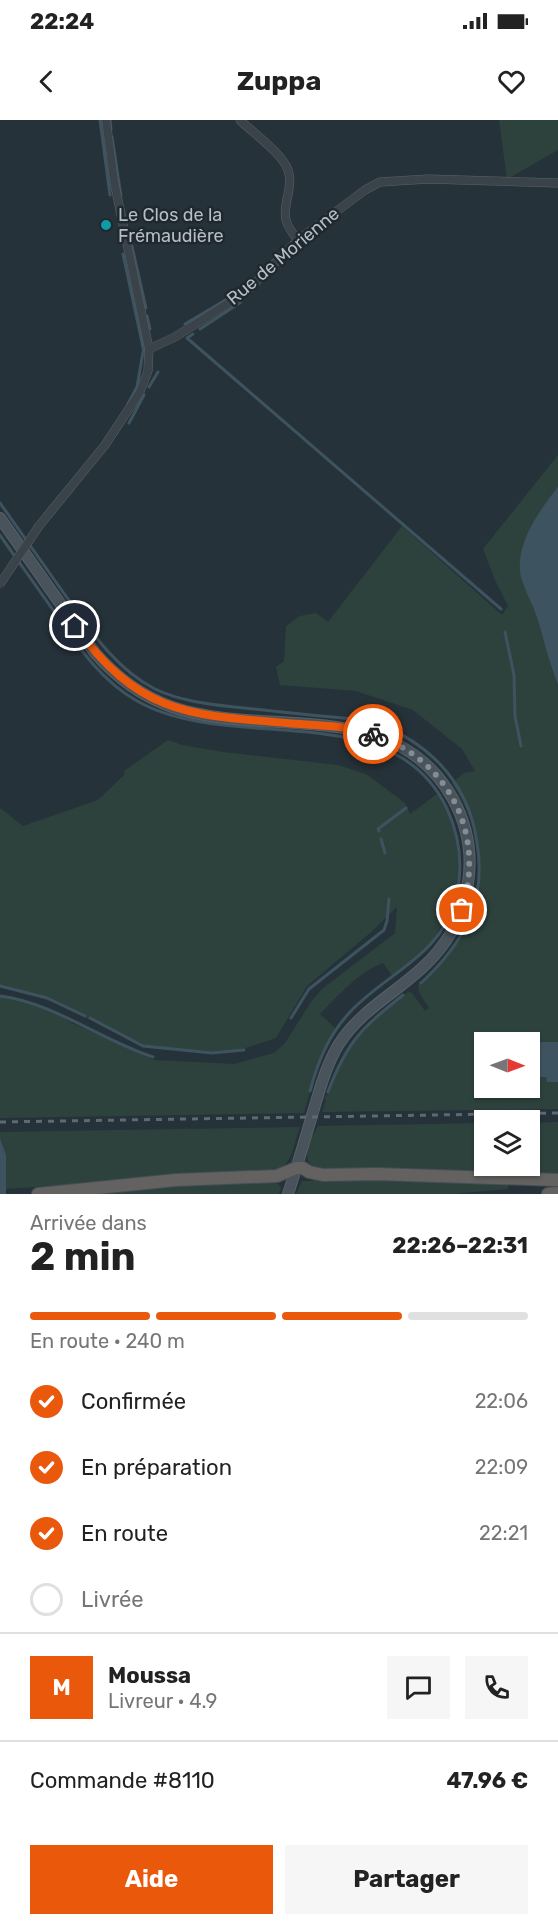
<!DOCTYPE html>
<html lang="fr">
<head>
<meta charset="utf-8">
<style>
  body { margin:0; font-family:Rubik,sans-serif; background:#f6f6f6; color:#222; height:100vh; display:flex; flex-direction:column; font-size:22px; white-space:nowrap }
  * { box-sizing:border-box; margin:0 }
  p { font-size:20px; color:#767676 }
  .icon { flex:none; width:33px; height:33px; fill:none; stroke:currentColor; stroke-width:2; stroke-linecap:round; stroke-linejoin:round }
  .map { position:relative; height:1074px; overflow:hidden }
  .sheet { display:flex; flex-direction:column; background:#fff; flex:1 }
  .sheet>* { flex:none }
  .needle { width:39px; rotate:91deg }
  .tools { position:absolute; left:474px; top:912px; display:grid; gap:12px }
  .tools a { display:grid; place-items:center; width:66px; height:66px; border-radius:0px; background:#fff; box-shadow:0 2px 4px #0004; font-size:30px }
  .pin { position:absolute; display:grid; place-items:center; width:51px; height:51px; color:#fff; margin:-26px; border:3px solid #fff; border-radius:50%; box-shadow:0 2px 6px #0007 }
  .courier { position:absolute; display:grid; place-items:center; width:60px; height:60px; margin:-30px; border:4px solid #ea580c; border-radius:50%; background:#fff; color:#222; box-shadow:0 2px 8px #0007 }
  .summary em { font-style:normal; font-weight:700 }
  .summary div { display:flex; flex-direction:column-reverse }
  .summary { display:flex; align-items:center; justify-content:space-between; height:102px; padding:0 30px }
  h1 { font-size:39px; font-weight:700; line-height:45px }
  .bar { display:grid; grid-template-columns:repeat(4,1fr); gap:9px 6px; align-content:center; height:72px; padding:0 30px }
  .bar i { height:8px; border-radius:4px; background:#e0e0e0 }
  .bar .current { background:#ea580c }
  .bar p { grid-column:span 4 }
  .line { display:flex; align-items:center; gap:15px; padding:0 30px; border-top:2px solid #e0e0e0 }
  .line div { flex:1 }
  .round { display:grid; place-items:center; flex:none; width:63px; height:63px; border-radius:0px; background:#f6f6f6 }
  ol { padding:0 30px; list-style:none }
  li { display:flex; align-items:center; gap:18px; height:66px }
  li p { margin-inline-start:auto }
  li .icon { padding:6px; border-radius:50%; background:#ea580c; color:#fff; stroke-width:4 }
  li:last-child { color:#767676 }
  li i { width:33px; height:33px; border:3px solid #e0e0e0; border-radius:50% }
  .action { display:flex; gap:12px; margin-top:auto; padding:12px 30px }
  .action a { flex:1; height:69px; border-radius:0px; background:#ea580c; color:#fff; font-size:24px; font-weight:700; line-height:69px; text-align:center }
  .action a+a { background:#f6f6f6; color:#222 }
  .status { display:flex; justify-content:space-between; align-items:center; height:42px; padding:0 30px; background:#fff; direction:ltr }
  .status svg { height:16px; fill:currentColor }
  header { display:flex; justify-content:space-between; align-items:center; height:78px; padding:0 30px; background:#fff; font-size:27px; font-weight:700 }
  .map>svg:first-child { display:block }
</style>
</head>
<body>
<div class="status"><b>22:24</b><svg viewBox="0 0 49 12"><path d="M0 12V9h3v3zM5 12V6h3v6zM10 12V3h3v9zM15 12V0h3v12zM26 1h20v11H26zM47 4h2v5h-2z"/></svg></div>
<header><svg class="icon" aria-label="back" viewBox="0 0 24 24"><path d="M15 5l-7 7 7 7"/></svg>Zuppa<svg class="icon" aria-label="heart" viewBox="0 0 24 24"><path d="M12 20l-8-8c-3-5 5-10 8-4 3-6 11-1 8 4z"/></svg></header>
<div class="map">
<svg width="558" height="1074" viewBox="0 0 558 1074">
  <rect width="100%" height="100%" fill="#263239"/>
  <!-- green -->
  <path fill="#2e423d" d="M 499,0 L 558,0 L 558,30 L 507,59 Z
    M 558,335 L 558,922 L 484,922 L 484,968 L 530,968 L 530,957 L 546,957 L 547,962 L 558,962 L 558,989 L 322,992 L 326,980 L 324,978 L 329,973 L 343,938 L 354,921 L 368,905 L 408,872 L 412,873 L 425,891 L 429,888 C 424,880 414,869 420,861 L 422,862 C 485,803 500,739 452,663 L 464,653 L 475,651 L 462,629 L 413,590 L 356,571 L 280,565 L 276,547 L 284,541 L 286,506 L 300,496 L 316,493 L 328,502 L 402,406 L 502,495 L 508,486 L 495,460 L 483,429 Z
    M 168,620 L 182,625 L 223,632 L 338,645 L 366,654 L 405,683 L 410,694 L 437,674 C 456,705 463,739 455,775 L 443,774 L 438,784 L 439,788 L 449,793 L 430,825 L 393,857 L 383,843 C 357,853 339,875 320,894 L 336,909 L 318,942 L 304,993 L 0,998 L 0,876 L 13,878 L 53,891 L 72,903 L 154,940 L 234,944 L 274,933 L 285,923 L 311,882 L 322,869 L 395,813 L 397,787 L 370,813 L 307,866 L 276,918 L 233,932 L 194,932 L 143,926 L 47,878 L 0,866 L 0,688 L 23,706 L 98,680 L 125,654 L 124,651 Z
    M 558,1002 L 558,1055 L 397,1048 L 320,1050 L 315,1047 L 314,1049 C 300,1036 311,1020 318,1006 L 484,1003 L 484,1046 L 530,1046 L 530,1003 Z
    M 300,1007 C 294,1022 293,1043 277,1051 L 6,1069 L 6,1035 L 0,1018 L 0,1012 Z
    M 350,1057 L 508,1063 L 508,1069 L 451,1074 L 296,1074 L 302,1061 L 313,1061 L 313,1059 Z
    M 272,1061 L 278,1064 L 281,1068 L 279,1074 L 73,1074 L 188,1062 Z"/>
  <!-- water -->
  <path fill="#3e5360" d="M 558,367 L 558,564 C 549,542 544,520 537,497 C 533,485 527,475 523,463 C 510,430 539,391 558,367 Z
    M 520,922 L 558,922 L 558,962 L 547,962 L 546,957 L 530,957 L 530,922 Z
    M 0,1018 L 6,1035 L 6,1074 L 0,1074 Z"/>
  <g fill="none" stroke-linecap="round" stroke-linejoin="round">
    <!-- stream -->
    <path stroke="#3e5360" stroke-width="3" d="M 100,0 L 110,75
      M 110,0 L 111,10
      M 112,17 L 121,76
      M 131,122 L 146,188
      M 123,134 L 144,232
      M 147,196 L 150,209
      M 185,204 L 239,172
      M 200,209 L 241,182
      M 193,214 L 187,218 L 501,489
      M 149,267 L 158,252
      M 128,284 L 137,267 L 143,232
      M 129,303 L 144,275
      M 0,383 C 21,413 42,442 63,472 C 89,508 114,548 155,569 C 180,581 208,584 234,587 C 263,590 291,593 320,596 C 341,598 363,599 382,606 C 404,614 423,627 439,643 C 460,665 473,693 477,723 C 487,782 463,824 421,863
      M 0,415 C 18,441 37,467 55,493 C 78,526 100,560 137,581 C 232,635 394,574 447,689 C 460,717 463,748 456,778 C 441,836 388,852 351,891 C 329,914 318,941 310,971
      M 505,512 L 514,555 L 515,596 L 521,626
      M 379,711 L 378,709 L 406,688
      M 381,719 L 385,733
      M 0,866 L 47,878 L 85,896
      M 0,876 C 55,883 100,920 153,937
      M 90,898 L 143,926 L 212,933 L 244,930
      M 291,898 L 309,869 L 384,810 L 387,801 L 389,779
      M 328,972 C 347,921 362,908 403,875"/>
    <defs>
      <path id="minor" d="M 240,0 C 253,13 282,33 288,50 C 294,67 282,84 286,100 C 288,108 293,114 298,120
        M 149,229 L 175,217 L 246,172 L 298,120 L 365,70 L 380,62 L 428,59 L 558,63
        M 39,406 L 105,325 L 140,272 L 148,251 L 149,229 L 114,61 L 106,0"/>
      <path id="secondary" d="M 0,398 L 95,533 C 116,557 141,576 172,587 C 265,619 395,574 453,679 C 484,736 470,805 422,848 C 394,874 360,891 339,924 C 326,945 320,969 313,992 C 305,1019 297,1047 288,1074"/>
      <path id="trunk" d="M 38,1074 L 176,1060 L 277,1056 L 296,1048 L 303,1048 L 309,1052 L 323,1055 L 377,1054 L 558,1060
        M 548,1074 L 558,1073"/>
    </defs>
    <!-- minor casing -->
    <use href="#minor" stroke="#586168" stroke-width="9"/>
    <!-- secondary casing -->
    <use href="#secondary" stroke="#586168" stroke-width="12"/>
    <!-- trunk casing -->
    <use href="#trunk" stroke="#454e55" stroke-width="14"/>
    <!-- minor -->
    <use href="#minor" stroke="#3a434a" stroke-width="8"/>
    <!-- secondary -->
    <use href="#secondary" stroke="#48535c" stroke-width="10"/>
    <!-- trunk -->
    <use href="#trunk" stroke="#646261" stroke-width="12"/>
    <!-- rail -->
    <path stroke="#5e6a72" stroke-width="3" stroke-dasharray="6 6" stroke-linecap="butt" d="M 0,1002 L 558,993"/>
    <defs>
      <path id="minor-bridge" d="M 0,464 L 39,406"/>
    </defs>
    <!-- minor-bridge casing -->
    <use href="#minor-bridge" stroke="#586168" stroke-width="9" stroke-linecap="butt"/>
    <!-- minor-bridge -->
    <use href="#minor-bridge" stroke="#3a434a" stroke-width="8"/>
  </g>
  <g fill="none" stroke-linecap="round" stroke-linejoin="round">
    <!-- done -->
    <path stroke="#838d94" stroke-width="6" stroke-dasharray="0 10.8" d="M 373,614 C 449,640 486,713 462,790"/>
    <!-- route -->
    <path stroke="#ea580c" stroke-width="8" d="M 75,506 C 142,599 195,595 300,604 C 324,606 350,606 373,614"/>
  </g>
  <!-- markers -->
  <circle fill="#0f9aa8" stroke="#1f282f" stroke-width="2" cx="106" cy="105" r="6"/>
  <g text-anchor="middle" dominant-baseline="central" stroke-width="5" stroke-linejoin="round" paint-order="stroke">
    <!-- poi labels -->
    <g font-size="18" fill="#b5bec5" stroke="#1f282f" text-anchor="start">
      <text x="118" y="95">Le Clos de la<tspan x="118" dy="21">Frémaudière</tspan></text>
    </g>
    <!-- street labels -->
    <g font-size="18" fill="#b5bec5" stroke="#1f282f">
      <text transform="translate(283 136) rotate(-40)">Rue de Morienne</text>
    </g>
  </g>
</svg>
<div class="tools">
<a><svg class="needle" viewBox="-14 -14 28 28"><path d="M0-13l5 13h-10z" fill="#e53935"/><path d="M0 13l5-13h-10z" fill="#767676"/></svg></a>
<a><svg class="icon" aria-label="layers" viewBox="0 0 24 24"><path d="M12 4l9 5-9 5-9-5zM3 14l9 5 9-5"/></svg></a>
</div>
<div class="pin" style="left:462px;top:790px;background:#ea580c"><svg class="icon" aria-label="bag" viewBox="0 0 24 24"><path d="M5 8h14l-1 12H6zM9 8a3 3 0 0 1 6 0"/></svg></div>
<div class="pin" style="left:75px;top:506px;background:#1f2937"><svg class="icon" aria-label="home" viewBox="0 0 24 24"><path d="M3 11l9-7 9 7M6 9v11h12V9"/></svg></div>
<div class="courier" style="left:373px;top:614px"><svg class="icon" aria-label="bike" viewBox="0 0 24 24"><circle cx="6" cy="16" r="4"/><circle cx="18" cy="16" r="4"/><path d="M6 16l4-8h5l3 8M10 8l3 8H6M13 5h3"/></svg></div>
</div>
<section class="sheet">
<div class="summary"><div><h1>2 min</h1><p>Arrivée dans</p></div><em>22:26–22:31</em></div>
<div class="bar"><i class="current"></i><i class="current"></i><i class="current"></i><i></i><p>En route · 240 m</p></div>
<ol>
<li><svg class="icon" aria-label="check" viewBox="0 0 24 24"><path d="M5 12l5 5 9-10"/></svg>Confirmée<p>22:06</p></li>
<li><svg class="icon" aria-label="check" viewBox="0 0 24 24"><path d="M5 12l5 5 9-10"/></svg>En préparation<p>22:09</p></li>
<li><svg class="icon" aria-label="check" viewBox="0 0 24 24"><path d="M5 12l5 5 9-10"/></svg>En route<p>22:21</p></li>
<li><i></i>Livrée</li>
</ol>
<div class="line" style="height:108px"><b class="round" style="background:#ea580c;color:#fff">M</b><div><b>Moussa</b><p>Livreur · 4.9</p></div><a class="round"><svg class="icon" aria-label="chat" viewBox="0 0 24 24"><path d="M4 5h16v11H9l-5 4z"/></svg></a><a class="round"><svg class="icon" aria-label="phone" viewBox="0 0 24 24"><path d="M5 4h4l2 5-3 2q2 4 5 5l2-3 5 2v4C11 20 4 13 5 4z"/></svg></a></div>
<div class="line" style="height:78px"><div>Commande #8110</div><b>47.96 €</b></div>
<div class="action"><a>Aide</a><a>Partager</a></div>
</section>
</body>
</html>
